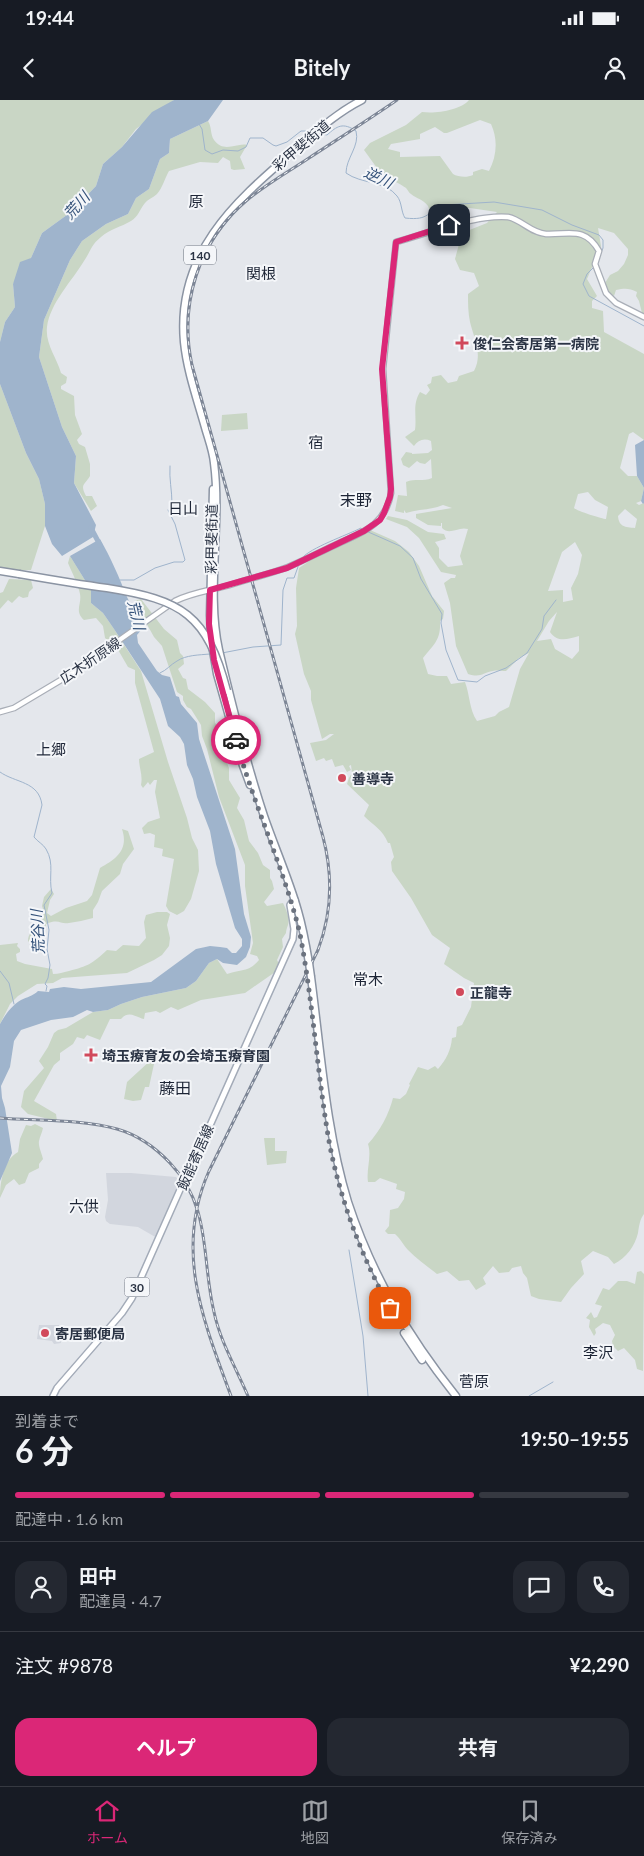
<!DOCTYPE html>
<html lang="ja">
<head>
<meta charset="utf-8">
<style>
  body { margin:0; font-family:Lato,"Noto Sans JP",sans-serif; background:#242831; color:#f1f3f6; height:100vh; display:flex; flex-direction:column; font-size:19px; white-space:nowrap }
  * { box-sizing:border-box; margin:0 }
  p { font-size:16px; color:#9ea1a6 }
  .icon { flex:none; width:28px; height:28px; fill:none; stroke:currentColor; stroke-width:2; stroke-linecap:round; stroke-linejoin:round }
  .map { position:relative; height:1296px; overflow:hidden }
  .sheet { display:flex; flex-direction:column; background:#171b24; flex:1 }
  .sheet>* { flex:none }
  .pin { position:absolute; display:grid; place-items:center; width:42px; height:42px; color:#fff; margin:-21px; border-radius:10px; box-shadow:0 2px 8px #0006 }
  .courier { position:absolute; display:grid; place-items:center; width:50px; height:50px; margin:-25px; border:4px solid #db2777; border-radius:50%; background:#fff; color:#222; box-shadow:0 1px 6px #0007 }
  .head em { font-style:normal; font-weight:700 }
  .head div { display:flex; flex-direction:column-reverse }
  .head { display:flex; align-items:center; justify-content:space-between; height:85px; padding:0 15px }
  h1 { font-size:32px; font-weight:700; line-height:38px }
  .bar { display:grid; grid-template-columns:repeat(4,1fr); gap:8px 5px; align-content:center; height:60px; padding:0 15px }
  .bar i { height:6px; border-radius:4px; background:#363941 }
  .bar .current { background:#db2777 }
  .bar p { grid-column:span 4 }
  .line { display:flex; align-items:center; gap:12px; padding:0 15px; border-top:1px solid #363941 }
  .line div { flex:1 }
  .round { display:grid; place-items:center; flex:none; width:52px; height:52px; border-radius:15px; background:#242831 }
  .cta { display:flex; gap:10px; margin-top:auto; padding:10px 15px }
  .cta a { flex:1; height:58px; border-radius:15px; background:#db2777; color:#fff; font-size:20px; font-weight:700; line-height:58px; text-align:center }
  .cta a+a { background:#242831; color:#f1f3f6 }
  .status { display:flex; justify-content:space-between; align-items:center; height:35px; padding:0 25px; background:#171b24; direction:ltr }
  .status svg { height:14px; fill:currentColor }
  header { display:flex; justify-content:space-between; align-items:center; height:65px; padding:0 15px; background:#171b24; font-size:22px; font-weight:700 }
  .menu { display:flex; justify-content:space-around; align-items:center; height:70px; border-top:1px solid #363941; background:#171b24; font-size:14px; color:#9ea1a6 }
  .menu a { display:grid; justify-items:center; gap:2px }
  .menu .current { color:#db2777 }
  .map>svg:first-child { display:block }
</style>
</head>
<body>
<div class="status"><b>19:44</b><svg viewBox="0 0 49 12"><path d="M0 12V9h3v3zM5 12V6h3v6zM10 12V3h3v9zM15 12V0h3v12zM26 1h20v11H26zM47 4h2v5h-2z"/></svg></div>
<header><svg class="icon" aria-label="back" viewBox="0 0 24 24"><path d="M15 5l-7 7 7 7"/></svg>Bitely<svg class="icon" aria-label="person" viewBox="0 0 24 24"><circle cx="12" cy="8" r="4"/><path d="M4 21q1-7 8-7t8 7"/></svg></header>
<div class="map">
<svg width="644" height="1296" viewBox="0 0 644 1296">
  <rect width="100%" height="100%" fill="#e4e7ec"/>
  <!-- built -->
  <path fill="#d2d6de" d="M 106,1073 L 131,1073 L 176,1077 L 181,1084 L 174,1100 L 172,1101 L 168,1109 L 170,1110 L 157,1138 L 138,1127 L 110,1124 L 106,1121 L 105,1117 L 108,1100 Z
    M 39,1225 L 59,1225 L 61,1243 L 54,1244 L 52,1241 L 37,1239 Z"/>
  <!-- green -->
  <path fill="#c9d6c5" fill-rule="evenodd" d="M 0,0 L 174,0 L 136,29 L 122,47 L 103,64 L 96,86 L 71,112 L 42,133 L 31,158 L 13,184 L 15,207 L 5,222 L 0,242 Z
    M 469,0 L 644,0 L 644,221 L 639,201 L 636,196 L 637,192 C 629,188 625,188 616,190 L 614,196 L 606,190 L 605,183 L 610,175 L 618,171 L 624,164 L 628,155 L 628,149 L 614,133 L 598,128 L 601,146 L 587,179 L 597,196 L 592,201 L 592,208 L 603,211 L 604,232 L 644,254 L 644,340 L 633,332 L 629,334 L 620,368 L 628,376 L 637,376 L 644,388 L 641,401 L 636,403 L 639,405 L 644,403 L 644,1114 C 640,1119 639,1126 638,1133 C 635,1146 626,1158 614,1164 L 608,1157 L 593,1151 L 581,1161 L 584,1174 L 571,1188 L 561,1202 L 539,1199 L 531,1196 L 527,1178 L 523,1173 L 521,1166 L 512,1168 L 509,1172 L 499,1173 L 493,1166 L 483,1178 L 486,1184 L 476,1190 L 469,1180 L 459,1181 L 447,1171 L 437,1174 C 427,1166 417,1159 408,1150 C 403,1145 401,1139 395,1134 L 388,1134 L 385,1131 L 389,1126 L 390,1110 L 398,1108 L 404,1099 L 405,1092 L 396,1089 L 397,1084 L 380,1078 L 375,1082 L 368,1082 C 366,1070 372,1056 368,1044 C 380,1031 389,1014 393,998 L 400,999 L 406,994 L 410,985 L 409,984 L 418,967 L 428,970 L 435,966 L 438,969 C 446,960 451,950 452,938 L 456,937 L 457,927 L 462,925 L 471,907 L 474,883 L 464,878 L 444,864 L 450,848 L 432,835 L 411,798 L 392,771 L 391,762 L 394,757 L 390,743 L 388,743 C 383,730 373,725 364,716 L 369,705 L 347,684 L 349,678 L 352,673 L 351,665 L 349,666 L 351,670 L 347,672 L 343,665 L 335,667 L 332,659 L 326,661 L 324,658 L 316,661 L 310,643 L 326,640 L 334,634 L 330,634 L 322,639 L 311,600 L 311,591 L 304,574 L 295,534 L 297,526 L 296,488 L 299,468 L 315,457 L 370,430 L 395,441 L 409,452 L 419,466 L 432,496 L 444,511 L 443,519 L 440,521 C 441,540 434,544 423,558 L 428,574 L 437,576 L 447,576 L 451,584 L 465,582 C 470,595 469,609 477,621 L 495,616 L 499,612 L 509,607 L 520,569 L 529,553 L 519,558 L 506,571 C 501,571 497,570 493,571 C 482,573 481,578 468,574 L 456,546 L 450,503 L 444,483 L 451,478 L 455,478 L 456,475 L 441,472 L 419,438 L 407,427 L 386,419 L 388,416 L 407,420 L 428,432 L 444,434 L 446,439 L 435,442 L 439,448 L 439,458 L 448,467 L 463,465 L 460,456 L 468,429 C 458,426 450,436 442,428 L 442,423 L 441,423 L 441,426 L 428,425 L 416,418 L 416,414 L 452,408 L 443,405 C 431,410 419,409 406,413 L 404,410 L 404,413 L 395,411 L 398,395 L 407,396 L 406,382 C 415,378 423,382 432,378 L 431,359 L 425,364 L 420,363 L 417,361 L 409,368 L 403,365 L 401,359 L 406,352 L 412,353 L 412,354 L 428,353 L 432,350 L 431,341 C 424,338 418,340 414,346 L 405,337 L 415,330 C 417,316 412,305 420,292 L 426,295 L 430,290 L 427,285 L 431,283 L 432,277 L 441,275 L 448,283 L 457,281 L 459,276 L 474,271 C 483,254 474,239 470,222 C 468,213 468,203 468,194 L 479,186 L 474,173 L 460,170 L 455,159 L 462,133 L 487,123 L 497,112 L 470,108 L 448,109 L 445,112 L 444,122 L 431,121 C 430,116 430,110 428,106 C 423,99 417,99 411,94 C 409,93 408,90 406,88 C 404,86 385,76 382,75 L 364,50 L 370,43 L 406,25 L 422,12 C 436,14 461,10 469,0 ZM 480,20 L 491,24 C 498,39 497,56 489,71 L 482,69 L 473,72 L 473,75 C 467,78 458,77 453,74 L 440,56 L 400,57 L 400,52 L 388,49 L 391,44 L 420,39 L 420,34 L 435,27 L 444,33 L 447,33 ZM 588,392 L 595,400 L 608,407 L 606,419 C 603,419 577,411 574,408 L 578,394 ZM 625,409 L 637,419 L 635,428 C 625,427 619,427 618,416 ZM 575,442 L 582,455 L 578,474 L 571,488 L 573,500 L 563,502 L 563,490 L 548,491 L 562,452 ZM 557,512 L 550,532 C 558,543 567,539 579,536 L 579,551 L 572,559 L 555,549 L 551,539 L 537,541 L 549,521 Z
    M 208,21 C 212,27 210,34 214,40 C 224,54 238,42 247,45 L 240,57 L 245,69 L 234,70 L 231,69 L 230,61 L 223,57 L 218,63 L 200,62 L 169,71 C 165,78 162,89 157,94 C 153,98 148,99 145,103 C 140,109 138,117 131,121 C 121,127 110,129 101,137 C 90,146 91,151 84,161 C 72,181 50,203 47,227 C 45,244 57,258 61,273 L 67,277 L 66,283 L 61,286 L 61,289 L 74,296 L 75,315 L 82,334 L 77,340 L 79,344 L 85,347 L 90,364 L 90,376 C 84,386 80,384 86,396 L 92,396 L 97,406 L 91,411 L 74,383 L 76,356 L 62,327 L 39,257 L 44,220 L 70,160 L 82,141 L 106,124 L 128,114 L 136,98 L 149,89 L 160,59 L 169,53 L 170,39 Z
    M 0,284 L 26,353 L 39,379 L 45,404 L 45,426 L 31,470 L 10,470 L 0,467 Z
    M 247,313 L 248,329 L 221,331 L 222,315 Z
    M 70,456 L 91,490 L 91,503 L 103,513 L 114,529 L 141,571 L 168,662 L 187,718 L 192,738 L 198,750 L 199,771 L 191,799 L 184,811 L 177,815 L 169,811 L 166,806 L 174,759 L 162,756 L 163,749 L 154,747 L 155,735 L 150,733 L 144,734 L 142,728 L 148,722 L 160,718 L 155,692 L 157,680 L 154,680 L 150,685 L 148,682 L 143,688 L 141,685 C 143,675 139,668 139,659 L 154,652 L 135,583 L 135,570 L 128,567 L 117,548 L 105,538 L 103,526 L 96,518 L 84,520 C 74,511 82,504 80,494 C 78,483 72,473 68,463 Z
    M 9,479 L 31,480 L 33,488 L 29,492 L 28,497 L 23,498 L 19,496 L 12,503 L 8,500 L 0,509 L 0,493 L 3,492 Z
    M 141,499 L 164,529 L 177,540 L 180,553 L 183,556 L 184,564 L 178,569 L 183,578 L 186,579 L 188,589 L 205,602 L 215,613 L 215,623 L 222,629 L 217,637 L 229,668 L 229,680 L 240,698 L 237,708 L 244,720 L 249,741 L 258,753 L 263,765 L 270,770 L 270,778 L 272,781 L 274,789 L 264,802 L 267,806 L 283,803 C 286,809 290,818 288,825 C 287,828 286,830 286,833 L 282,839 L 283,847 L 277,860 L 280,866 L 278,870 L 245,893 L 201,900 L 178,910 L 171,907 L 160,913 L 156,911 L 145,913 L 144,919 C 135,917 129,910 121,919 L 110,919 L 100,940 L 87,935 L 84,939 L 77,937 L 73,944 L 60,953 L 60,960 L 54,965 L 34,1001 L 56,1014 L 57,1021 L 28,1014 L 21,1007 L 24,991 L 44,968 L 39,961 L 48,947 L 54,933 L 58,930 L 66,928 L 93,912 L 108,910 L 121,904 L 142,897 L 186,888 L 196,881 L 209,863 L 217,859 L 227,874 C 240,869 248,873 259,860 L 257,856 L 250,854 L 253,843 L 245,786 L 245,765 L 219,697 L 207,649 L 202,636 L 201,625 L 191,609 L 187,607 L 183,600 L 183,596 L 177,592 L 162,546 L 154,537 L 134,501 Z
    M 122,729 L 128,731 L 134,749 L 123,764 L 120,774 L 102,791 L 98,802 L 93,810 L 93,818 C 85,820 77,822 69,823 C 60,825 60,818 46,824 L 45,839 L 39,842 L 30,843 L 28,841 C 28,833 33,831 39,827 L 43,809 L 42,806 L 44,797 L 51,789 L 54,794 L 50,800 L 47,813 L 51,816 L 66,808 L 87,801 L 92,795 L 100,768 C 116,759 129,750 122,729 Z
    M 157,812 L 167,812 L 170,814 L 167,825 L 170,838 L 169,846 L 162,855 L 154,860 L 127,873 L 62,878 L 53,883 L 37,884 L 18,896 L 10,904 L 0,924 L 0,845 L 18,843 L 17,846 L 20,849 L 20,852 L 16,854 L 17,861 L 25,864 L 52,869 L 53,874 C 59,874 63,872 69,871 C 88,866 92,864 107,850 L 116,851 L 123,845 L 139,846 L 146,838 L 144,822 L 146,815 Z
    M 151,960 L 154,964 L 149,987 L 145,987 L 141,1000 L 133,1001 L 124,999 L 127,982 Z
    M 35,1024 L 43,1028 C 42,1033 40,1036 39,1041 C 38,1046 42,1054 43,1059 L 39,1064 L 39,1068 L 29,1073 L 25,1083 L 19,1085 L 14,1079 L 6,1085 L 0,1098 C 0,1083 3,1060 18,1052 L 20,1039 L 26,1025 L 31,1026 Z
    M 264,1038 L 275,1038 L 275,1051 L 287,1051 L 286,1063 L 267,1065 Z
    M 641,1171 L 644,1174 L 643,1271 L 637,1269 L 635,1260 L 624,1248 L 618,1251 L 613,1246 L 612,1241 L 615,1235 L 610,1225 L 603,1223 L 595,1229 L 596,1233 L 594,1236 L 589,1227 L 590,1220 L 586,1218 L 591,1212 L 594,1218 L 597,1217 L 602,1206 L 595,1204 L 603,1188 L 609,1190 L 618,1181 L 627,1181 L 635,1184 L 637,1172 Z"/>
  <!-- water -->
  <path fill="#9fb4cc" d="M 174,0 L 223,0 L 208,21 L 170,39 L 169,53 L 160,59 L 149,89 L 136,98 L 128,114 L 106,124 L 82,141 L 70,160 L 44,220 L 39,257 L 62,327 L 76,356 L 74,383 L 96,425 L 93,437 L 62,456 L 52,444 L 45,426 L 45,404 L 39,379 L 26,353 L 0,284 L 0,242 L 5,222 L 15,207 L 13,184 L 20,162 L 31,158 L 42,133 L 71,112 L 96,86 L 103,64 L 122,47 L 152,12 Z
    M 644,340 L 644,403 L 643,404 L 641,401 L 644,388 L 637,376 L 635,345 Z
    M 100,439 C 111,458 119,477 127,497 C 133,510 139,514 142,529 L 137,535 L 138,543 L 157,571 L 162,575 L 170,577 L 176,596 L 179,597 L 181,604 L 197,623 L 199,639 L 235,749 L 244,814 L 251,837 L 250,847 L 246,857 L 237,865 L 223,863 L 217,859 L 209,863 L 196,881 L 186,888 L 142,897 L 121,904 L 108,910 L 93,912 L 87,910 L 73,917 L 51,920 L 21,930 L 14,941 L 10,967 L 1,986 L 2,998 L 5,1008 L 12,1053 L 0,1081 L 0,924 C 5,915 11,906 21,900 C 27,897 33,896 38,891 L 49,892 L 50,889 L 64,887 L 81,889 L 151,882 L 196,849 L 210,846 L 220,847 L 227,848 L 232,853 L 236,853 L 242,846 L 242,839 L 235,828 L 216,764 L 210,731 L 197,697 L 193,679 L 187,665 L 184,644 L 180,637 L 168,626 L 160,599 L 114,529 L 103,513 L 91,503 L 91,490 L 70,456 Z"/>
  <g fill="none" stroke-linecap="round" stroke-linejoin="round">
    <!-- stream -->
    <path stroke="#9fb4cc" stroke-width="1" d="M 199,24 L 202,29 L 205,50 L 212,54 L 223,50 L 238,51 L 246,47 L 250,38 L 263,38 L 273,45 L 276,46 L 287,42 L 301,31 L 311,31
      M 317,33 L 327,35 C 337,26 343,22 356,31 C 360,46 346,58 346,73 C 361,84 386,81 397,96 C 402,102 401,112 405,118 C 431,121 426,111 444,105 L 494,102 L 542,110 L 572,125 L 599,135 L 603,140 L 603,148 L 598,160
      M 595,166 L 587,174 L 583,184 L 589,196 L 644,226
      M 170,366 C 169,379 172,390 172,404
      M 366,431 L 400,446 L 413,458 L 421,479 L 442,514 L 441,523 L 446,550 L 458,580 L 477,582 L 485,576 L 506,568 L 527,553 L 542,529 L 544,516 L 556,500
      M 302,458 C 310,448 347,435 361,428 L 362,429
      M 120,480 L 134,480 L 155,468 L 174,462 L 183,462 L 185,460 L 175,424 L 168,410
      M 222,553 L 253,547 L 281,545 L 283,490 L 287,478 L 294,478 L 299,464
      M 160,573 C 167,570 170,565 177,561 C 186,555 199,555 210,554
      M 0,672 C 15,683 39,681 42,705 L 34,737 C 38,742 43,744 46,749 C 55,764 48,777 52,793 L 44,805 L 49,830 L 47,849 L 50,865 L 48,878 L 45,884 L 47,886 L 46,891
      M 0,871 L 9,883 L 14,904
      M 349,1150 L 363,1236 L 368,1296
      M 529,1296 L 553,1282"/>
    <!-- river -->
    <path stroke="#9fb4cc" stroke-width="5" d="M 91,428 L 100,445"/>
    <defs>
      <path id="secondary" d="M 0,612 L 14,608 L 71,574 L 175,501 C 193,492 214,490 233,484 C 251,478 270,474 288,467 C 303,461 318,453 333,446 C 360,433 385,427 391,393 L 383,269 L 396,142 C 426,134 454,122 485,118 C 492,117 500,116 508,117 C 522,120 531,133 546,134 C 569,135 585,126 599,151 L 595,164 L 606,193 L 616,203 L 644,217"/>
      <path id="primary" d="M 187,1077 L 293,839 L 294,829 L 290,805 L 292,802 L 295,800
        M 53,1296 L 57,1288 L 122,1213 L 132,1198 L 183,1083"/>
      <path id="highway" d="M 213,389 L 210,515 L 211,539 L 217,574 L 243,666 L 250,685
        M 0,471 L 19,474
        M 309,863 C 306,845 303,828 298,811 C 289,779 275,748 264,716 C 246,662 232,605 219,550 C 206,491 222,424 214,363 C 213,352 209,341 206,331 C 198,302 187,272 184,242 C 176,155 233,103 293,52 C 315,33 336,13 362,0
        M 311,877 C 321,952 326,1030 348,1102 C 372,1175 408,1236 456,1296
        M 404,1233 L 422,1260"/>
    </defs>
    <!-- secondary casing -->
    <use href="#secondary" stroke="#a9aeb7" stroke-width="7"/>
    <!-- primary casing -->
    <use href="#primary" stroke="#a3abb8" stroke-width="8"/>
    <!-- highway casing -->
    <use href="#highway" stroke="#8b94a3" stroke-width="9"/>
    <!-- secondary -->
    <use href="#secondary" stroke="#fff" stroke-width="4.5"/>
    <!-- primary -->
    <use href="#primary" stroke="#fff" stroke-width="5"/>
    <!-- highway -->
    <use href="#highway" stroke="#fff" stroke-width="6"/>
    <defs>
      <path id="rail" d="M 0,1018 C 36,1021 82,1019 117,1029 C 138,1035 155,1047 170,1063 C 212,1107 201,1158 214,1212 C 220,1241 236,1268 248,1296
        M 231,1296 C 203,1220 174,1150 209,1071 L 318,850 C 332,813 333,775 323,737 L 192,265 C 179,205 198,142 246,101 C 265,85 288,72 309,58 C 338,39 368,20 397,0"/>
    </defs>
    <!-- rail casing -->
    <use href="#rail" stroke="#7d8696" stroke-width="3"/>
    <!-- rail -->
    <use href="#rail" stroke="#f4f6f9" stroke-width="1" stroke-dasharray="4" stroke-linecap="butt"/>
    <defs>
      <path id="primary-bridge" d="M 183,1083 L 187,1077"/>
      <path id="highway-bridge" d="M 19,474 C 48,479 77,484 107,488 C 182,500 207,514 227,591
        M 309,863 L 311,877"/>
    </defs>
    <!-- primary-bridge casing -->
    <use href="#primary-bridge" stroke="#a3abb8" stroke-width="8" stroke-linecap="butt"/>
    <!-- highway-bridge casing -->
    <use href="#highway-bridge" stroke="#8b94a3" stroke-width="9" stroke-linecap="butt"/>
    <!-- primary-bridge -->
    <use href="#primary-bridge" stroke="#fff" stroke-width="5"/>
    <!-- highway-bridge -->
    <use href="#highway-bridge" stroke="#fff" stroke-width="6"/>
  </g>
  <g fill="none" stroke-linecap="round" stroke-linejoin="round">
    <!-- done -->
    <path stroke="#6c737f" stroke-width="5" stroke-dasharray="0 9" d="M 236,640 C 254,706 284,768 300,834 C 313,902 317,972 329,1041 C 340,1099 361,1156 390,1208"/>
    <!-- route -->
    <path stroke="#db2777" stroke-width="6" d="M 236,640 L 214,560 L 209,524 L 210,490 L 287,468 L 364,431 L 380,420 L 384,413 L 390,397 L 391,389 L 382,269 L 396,142 L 449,125"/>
  </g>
  <!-- markers -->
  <g fill="#d1495b" stroke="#f4f6f9" stroke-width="2">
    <path d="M459.5 235.5h5v5h5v5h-5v5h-5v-5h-5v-5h5z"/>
    <circle cx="342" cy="678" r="5"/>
    <circle cx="460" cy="892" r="5"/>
    <path d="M88.5 947.5h5v5h5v5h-5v5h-5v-5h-5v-5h5z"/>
    <circle cx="45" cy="1233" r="5"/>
  </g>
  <g text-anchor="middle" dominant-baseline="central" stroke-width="4" stroke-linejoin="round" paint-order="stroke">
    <!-- shield labels -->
    <g fill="#f4f6f9" stroke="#676e7b" stroke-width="1">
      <rect x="184" y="145.5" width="32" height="19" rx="4"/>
      <rect x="124.5" y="1177.5" width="25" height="19" rx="4"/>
    </g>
    <g font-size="12" font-weight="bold" fill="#2b3445">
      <text x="200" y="155">140</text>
      <text x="137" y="1187">30</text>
    </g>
    <!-- street labels -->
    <g font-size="14" fill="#2b3445" stroke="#f4f6f9">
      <text transform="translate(301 45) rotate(-40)">彩甲斐街道</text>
      <text transform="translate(211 439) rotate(-89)">彩甲斐街道</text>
      <text transform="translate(90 560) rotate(-34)">広木折原線</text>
      <text transform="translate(195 1057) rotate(-66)">飯能寄居線</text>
    </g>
    <!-- poi labels -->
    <g font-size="14" font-weight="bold" fill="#2b3445" stroke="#f4f6f9" text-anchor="start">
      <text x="473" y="243">俊仁会寄居第一病院</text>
      <text x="352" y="678">善導寺</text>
      <text x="470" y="892">正龍寺</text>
      <text x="102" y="955">埼玉療育友の会埼玉療育園</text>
      <text x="55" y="1233">寄居郵便局</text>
    </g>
    <!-- water labels -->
    <g font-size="15" font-style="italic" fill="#34527a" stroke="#f4f6f9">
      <text transform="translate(379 77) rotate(25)">逆川</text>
      <text transform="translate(76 105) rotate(-48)">荒川</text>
      <text transform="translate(137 515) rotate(77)">荒川</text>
      <text transform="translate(37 832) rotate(-93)">荒谷川</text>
    </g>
    <!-- neighbourhood labels -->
    <g font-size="15" fill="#1d2536" stroke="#f4f6f9">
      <text x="196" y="101">原</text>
      <text x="261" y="173">関根</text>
      <text x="316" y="342">宿</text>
      <text x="183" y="408">日山</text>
      <text x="51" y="649">上郷</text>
      <text x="368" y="879">常木</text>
      <text x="84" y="1106">六供</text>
      <text x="598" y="1252">李沢</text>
      <text x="474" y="1281">菅原</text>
    </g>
    <!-- quarter labels -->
    <g font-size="16" fill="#1d2536" stroke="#f4f6f9">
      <text x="356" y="399">末野</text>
      <text x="175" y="987">藤田</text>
    </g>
  </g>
</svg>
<div class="pin" style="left:390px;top:1208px;background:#ea580c"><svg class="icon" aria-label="bag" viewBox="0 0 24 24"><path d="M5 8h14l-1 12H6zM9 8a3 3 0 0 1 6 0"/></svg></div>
<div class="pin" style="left:449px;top:125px;background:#1f2937"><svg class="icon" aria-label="home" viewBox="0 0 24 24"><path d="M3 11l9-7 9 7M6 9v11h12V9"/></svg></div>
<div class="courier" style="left:236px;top:640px"><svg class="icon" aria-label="car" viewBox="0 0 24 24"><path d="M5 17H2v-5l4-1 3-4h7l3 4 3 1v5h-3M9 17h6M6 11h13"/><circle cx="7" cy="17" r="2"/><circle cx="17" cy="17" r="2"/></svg></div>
</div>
<section class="sheet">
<div class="head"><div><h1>6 分</h1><p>到着まで</p></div><em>19:50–19:55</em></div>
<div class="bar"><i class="current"></i><i class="current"></i><i class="current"></i><i></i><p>配達中 · 1.6 km</p></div>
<div class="line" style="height:90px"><a class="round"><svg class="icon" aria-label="person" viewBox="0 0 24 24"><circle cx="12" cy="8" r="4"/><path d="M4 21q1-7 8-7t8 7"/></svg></a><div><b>田中</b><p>配達員 · 4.7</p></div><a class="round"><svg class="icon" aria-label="chat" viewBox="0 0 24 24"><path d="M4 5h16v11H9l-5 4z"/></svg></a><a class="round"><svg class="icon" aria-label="phone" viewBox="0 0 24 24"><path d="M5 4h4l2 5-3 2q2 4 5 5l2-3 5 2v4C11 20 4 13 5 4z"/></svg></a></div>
<div class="line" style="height:65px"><div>注文 #9878</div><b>¥2,290</b></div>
<div class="cta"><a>ヘルプ</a><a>共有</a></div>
</section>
<nav class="menu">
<a class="current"><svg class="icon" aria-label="home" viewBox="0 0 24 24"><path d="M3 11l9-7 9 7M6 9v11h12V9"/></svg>ホーム</a>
<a><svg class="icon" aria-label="map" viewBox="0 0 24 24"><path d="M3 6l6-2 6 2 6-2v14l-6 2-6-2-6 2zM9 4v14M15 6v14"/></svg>地図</a>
<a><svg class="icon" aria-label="saved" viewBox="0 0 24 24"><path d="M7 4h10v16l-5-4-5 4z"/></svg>保存済み</a>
</nav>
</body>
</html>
